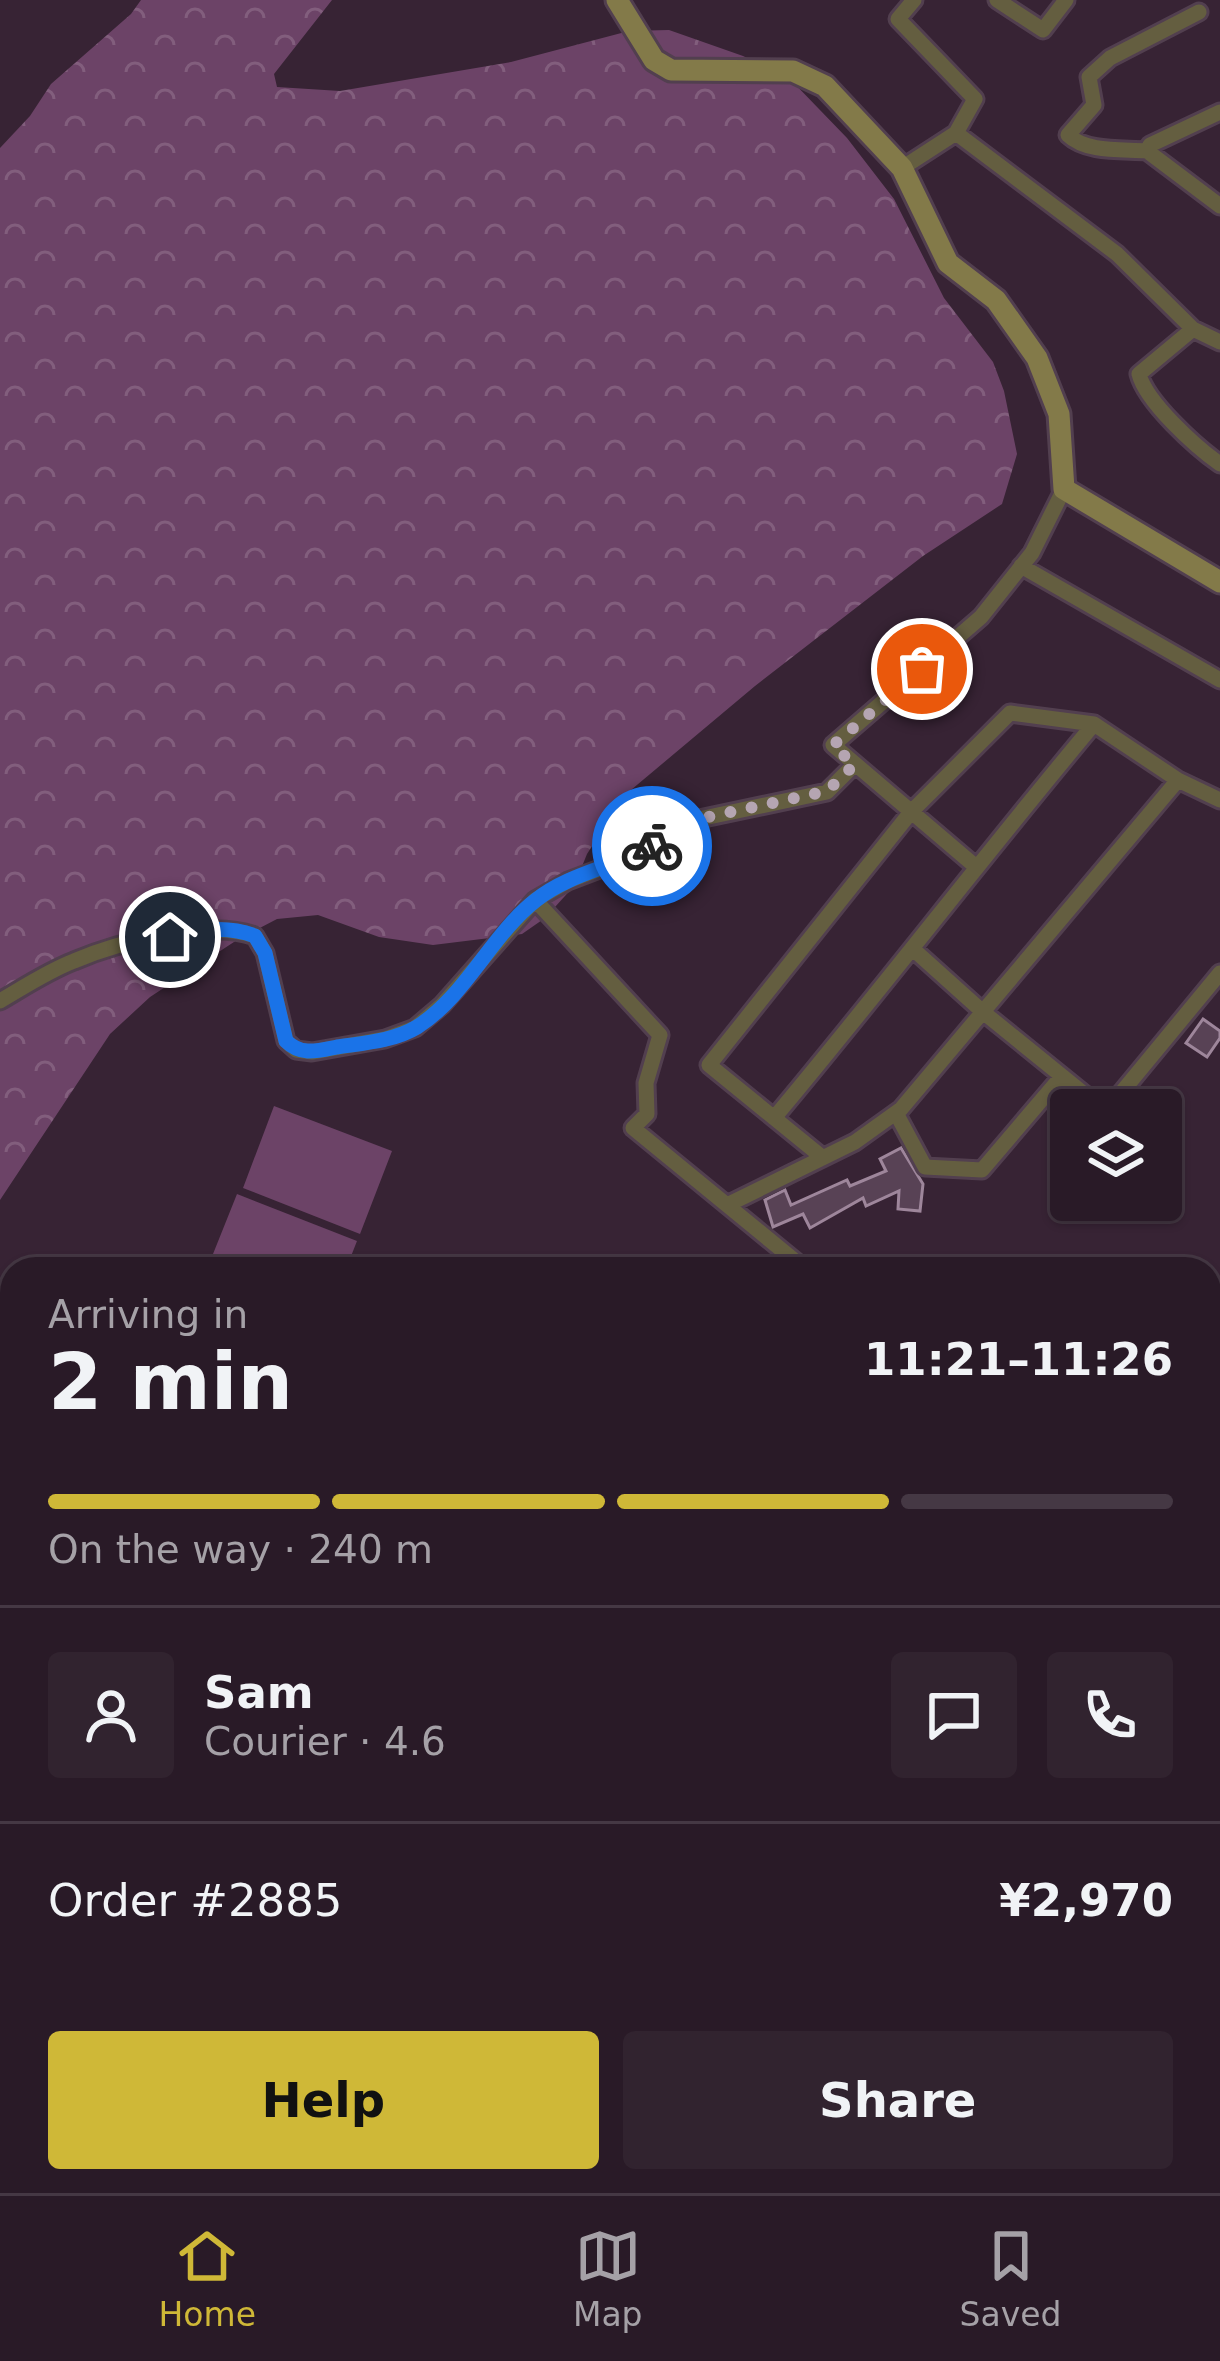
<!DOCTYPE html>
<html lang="en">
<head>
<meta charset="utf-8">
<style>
  body { margin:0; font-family:"DejaVu Sans",sans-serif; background:#31232f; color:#f1f3f6; height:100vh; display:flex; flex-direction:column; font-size:45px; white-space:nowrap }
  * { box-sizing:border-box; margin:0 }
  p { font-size:39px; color:#a5a1a7 }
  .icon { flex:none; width:66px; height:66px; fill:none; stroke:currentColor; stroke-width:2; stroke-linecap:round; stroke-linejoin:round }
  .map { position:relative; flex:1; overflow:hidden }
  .details { position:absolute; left:0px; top:1257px; width:1221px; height:936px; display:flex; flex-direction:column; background:#291a27; border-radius:36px 36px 0 0; box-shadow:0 3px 9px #0004,0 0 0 3px #453844 }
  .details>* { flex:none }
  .fabs { position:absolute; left:1050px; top:1089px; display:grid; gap:24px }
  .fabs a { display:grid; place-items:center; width:132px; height:132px; border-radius:12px; background:#291a27; box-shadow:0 3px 9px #0004,0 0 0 3px #453844; font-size:60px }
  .pin { position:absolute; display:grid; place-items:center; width:102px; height:102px; color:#fff; margin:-51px; border:6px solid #fff; border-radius:50%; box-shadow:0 3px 12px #0007 }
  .courier { position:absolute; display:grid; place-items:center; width:120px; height:120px; margin:-60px; border:9px solid #1a73e8; border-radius:50%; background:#fff; color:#222; box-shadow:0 3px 15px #0007 }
  .headline em { font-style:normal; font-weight:700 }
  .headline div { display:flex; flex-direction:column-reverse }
  .headline { display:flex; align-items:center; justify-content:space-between; height:204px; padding:0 48px }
  h1 { font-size:78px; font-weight:700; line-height:90px }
  .bar { display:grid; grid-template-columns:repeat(4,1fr); gap:18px 12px; align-content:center; height:144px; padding:0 48px }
  .bar i { height:15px; border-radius:9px; background:#453844 }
  .bar .current { background:#cfb837 }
  .bar p { grid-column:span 4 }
  .line { display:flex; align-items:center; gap:30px; padding:0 48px; border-top:3px solid #453844 }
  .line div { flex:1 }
  .round { display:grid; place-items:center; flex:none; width:126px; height:126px; border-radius:12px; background:#31232f }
  .cta { display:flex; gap:24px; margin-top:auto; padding:24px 48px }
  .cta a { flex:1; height:138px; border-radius:12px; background:#cfb837; color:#111; font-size:48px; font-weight:700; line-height:138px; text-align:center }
  .cta a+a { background:#31232f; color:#f1f3f6 }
  .tab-bar { display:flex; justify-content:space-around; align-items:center; height:168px; border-top:3px solid #453844; background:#291a27; font-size:33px; color:#a5a1a7 }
  .tab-bar a { display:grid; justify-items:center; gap:6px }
  .tab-bar .current { color:#cfb837 }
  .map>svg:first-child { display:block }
</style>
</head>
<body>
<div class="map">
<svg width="1220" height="2193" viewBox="0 0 1220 2193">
  <defs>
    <pattern id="forest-crowns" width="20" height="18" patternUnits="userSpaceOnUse" patternTransform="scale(3)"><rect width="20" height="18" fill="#6c4367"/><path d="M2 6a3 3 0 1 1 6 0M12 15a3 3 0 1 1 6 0" fill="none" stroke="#825e7d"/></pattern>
  </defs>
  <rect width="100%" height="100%" fill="#372334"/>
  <!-- grass -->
  <path fill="#6c4367" d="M 274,1106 L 392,1151 L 360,1234 L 243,1188 Z
    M 237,1194 L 357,1241 L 346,1269 L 207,1269 Z"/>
  <!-- forest -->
  <path fill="url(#forest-crowns)" d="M 141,0 L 332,0 L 274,74 L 277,87 L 340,91 L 511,62 L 629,31 L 669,30 L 743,56 L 790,79 L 847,138 L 894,199 L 944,298 L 993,362 L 1004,391 L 1017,454 L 1002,504 L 923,556 L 755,686 L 625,795 L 587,854 L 574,886 L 545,918 L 522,934 L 433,945 L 379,937 L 318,915 L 277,919 L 237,940 L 150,997 L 110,1034 L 0,1200 L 0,148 L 30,116 L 51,84 L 131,14 Z
    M 0,1512 L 12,1512 L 12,2181 L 423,2181 L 406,2193 L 0,2193 Z"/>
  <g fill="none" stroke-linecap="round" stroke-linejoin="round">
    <!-- stream -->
    <path stroke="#6e466b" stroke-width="6" d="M 1064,2193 L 1073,2181"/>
    <!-- river -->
    <path stroke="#330030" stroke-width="33" d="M 1209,2102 L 1220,2080
      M 1164,2193 L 1170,2181"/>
  </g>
  <!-- building -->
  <path fill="#584255" stroke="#9e869b" stroke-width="3" d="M 1203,1019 L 1220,1031 L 1220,1038 L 1207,1057 L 1186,1043 Z
    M 901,1148 L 923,1184 L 920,1211 L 898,1209 L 899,1191 L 866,1206 L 863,1198 L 810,1228 L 803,1214 L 773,1227 L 765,1200 L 785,1190 L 791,1205 L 847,1180 L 850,1186 L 886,1171 L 880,1159 Z"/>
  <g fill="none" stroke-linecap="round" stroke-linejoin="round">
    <defs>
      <path id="street" d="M 997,0 L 1043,30 L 1066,0
        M 1220,112 L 1150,145 L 1147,151 L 1220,206
        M 956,133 L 1117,254 L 1193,329 L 1220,342
        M 1147,151 C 1122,149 1087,153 1068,135 L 1094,105 L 1089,77 L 1110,58 L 1199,12
        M 902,168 L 956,133 L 975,99 L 898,19 L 914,0
        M 1193,329 L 1139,374 C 1146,402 1196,447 1220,464
        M 1021,566 L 1220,680
        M 975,866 L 833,745 L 981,617 L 1032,553 L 1064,489
        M 535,900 L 660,1035 L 646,1083 L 647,1114 L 633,1128 L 805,1269
        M 914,950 L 983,1012 L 1104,1110
        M 0,1001 C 24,987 48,971 74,961 C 118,942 210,919 255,936 L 265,953 L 286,1041 L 296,1050 L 312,1052 L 385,1039 L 415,1028 L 442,1005 L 535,900 L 568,881 L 639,854 L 699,819 L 827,792 L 855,764
        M 1107,1110 L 1220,973
        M 896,1113 L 925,1167 L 982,1170 L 1062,1076
        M 774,1118 C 883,988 985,854 1094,724
        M 822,1157 L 709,1065 L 911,812 L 1010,713 L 1094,724 L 1178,780 L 1220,800
        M 729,1204 L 855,1142 L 901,1109 L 1178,780
        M 1209,1350 L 1220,1349
        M 0,1461 L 12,1465
        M 1209,1580 L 1220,1570
        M 467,2181 L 477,2193
        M 401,2193 L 427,2181
        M 684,2193 L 686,2181"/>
      <path id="secondary" d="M 617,0 L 654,60 L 671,70 L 793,71 L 825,86 L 902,168 L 948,263 L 996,300 L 1037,358 L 1059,414 L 1064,489 L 1220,582
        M 1209,1444 L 1220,1410
        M 1209,1739 L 1220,1744
        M 971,2193 L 975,2181"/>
    </defs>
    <!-- street casing -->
    <use href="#street" stroke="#523f4f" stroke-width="21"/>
    <!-- secondary casing -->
    <use href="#secondary" stroke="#523f4f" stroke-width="27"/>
    <!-- street -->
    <use href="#street" stroke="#645e40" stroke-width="15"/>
    <!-- secondary -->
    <use href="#secondary" stroke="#837a49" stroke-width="21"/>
  </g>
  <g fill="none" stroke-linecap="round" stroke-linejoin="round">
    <!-- done -->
    <path stroke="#b5a5b2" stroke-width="12" stroke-dasharray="0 21.6" d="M 652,846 L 699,819 L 827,791 L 855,764 L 832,746 L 922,669"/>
    <!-- route -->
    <path stroke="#1a73e8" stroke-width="15" d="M 170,937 C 199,930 226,925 255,936 L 265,953 L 286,1041 C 301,1056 317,1051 337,1047 C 363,1043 394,1041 417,1027 C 466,996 491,935 536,900 C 570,873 615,867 652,846"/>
  </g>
</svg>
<div class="fabs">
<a><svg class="icon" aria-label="layers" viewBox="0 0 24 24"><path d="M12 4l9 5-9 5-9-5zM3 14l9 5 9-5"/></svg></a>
</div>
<div class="pin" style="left:922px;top:669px;background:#ea580c"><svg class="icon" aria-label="bag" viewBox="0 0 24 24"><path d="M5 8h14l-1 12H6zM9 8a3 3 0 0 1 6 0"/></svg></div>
<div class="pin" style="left:170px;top:937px;background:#1f2937"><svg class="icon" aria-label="home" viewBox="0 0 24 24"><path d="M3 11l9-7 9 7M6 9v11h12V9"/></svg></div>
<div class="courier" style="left:652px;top:846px"><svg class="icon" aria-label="bike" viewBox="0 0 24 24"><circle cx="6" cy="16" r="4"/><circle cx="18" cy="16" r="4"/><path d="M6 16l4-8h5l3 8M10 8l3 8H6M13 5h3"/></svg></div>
<section class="details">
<div class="headline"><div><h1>2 min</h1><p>Arriving in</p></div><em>11:21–11:26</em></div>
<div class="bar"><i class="current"></i><i class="current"></i><i class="current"></i><i></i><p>On the way · 240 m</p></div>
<div class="line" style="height:216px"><a class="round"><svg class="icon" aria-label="person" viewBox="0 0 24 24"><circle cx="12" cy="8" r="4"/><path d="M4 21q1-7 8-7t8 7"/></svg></a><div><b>Sam</b><p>Courier · 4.6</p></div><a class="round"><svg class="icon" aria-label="chat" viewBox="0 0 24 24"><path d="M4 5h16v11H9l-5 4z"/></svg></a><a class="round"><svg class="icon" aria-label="phone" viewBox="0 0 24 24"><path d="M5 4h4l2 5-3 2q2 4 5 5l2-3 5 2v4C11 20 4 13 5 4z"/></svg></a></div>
<div class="line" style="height:156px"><div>Order #2885</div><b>¥2,970</b></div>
<div class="cta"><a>Help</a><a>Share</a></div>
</section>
</div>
<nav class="tab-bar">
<a class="current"><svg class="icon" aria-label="home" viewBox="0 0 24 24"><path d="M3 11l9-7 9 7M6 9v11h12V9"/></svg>Home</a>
<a><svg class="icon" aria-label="map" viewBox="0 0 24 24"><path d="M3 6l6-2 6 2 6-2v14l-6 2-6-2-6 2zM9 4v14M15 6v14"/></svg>Map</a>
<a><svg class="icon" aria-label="saved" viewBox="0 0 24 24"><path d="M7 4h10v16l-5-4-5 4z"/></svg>Saved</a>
</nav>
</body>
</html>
